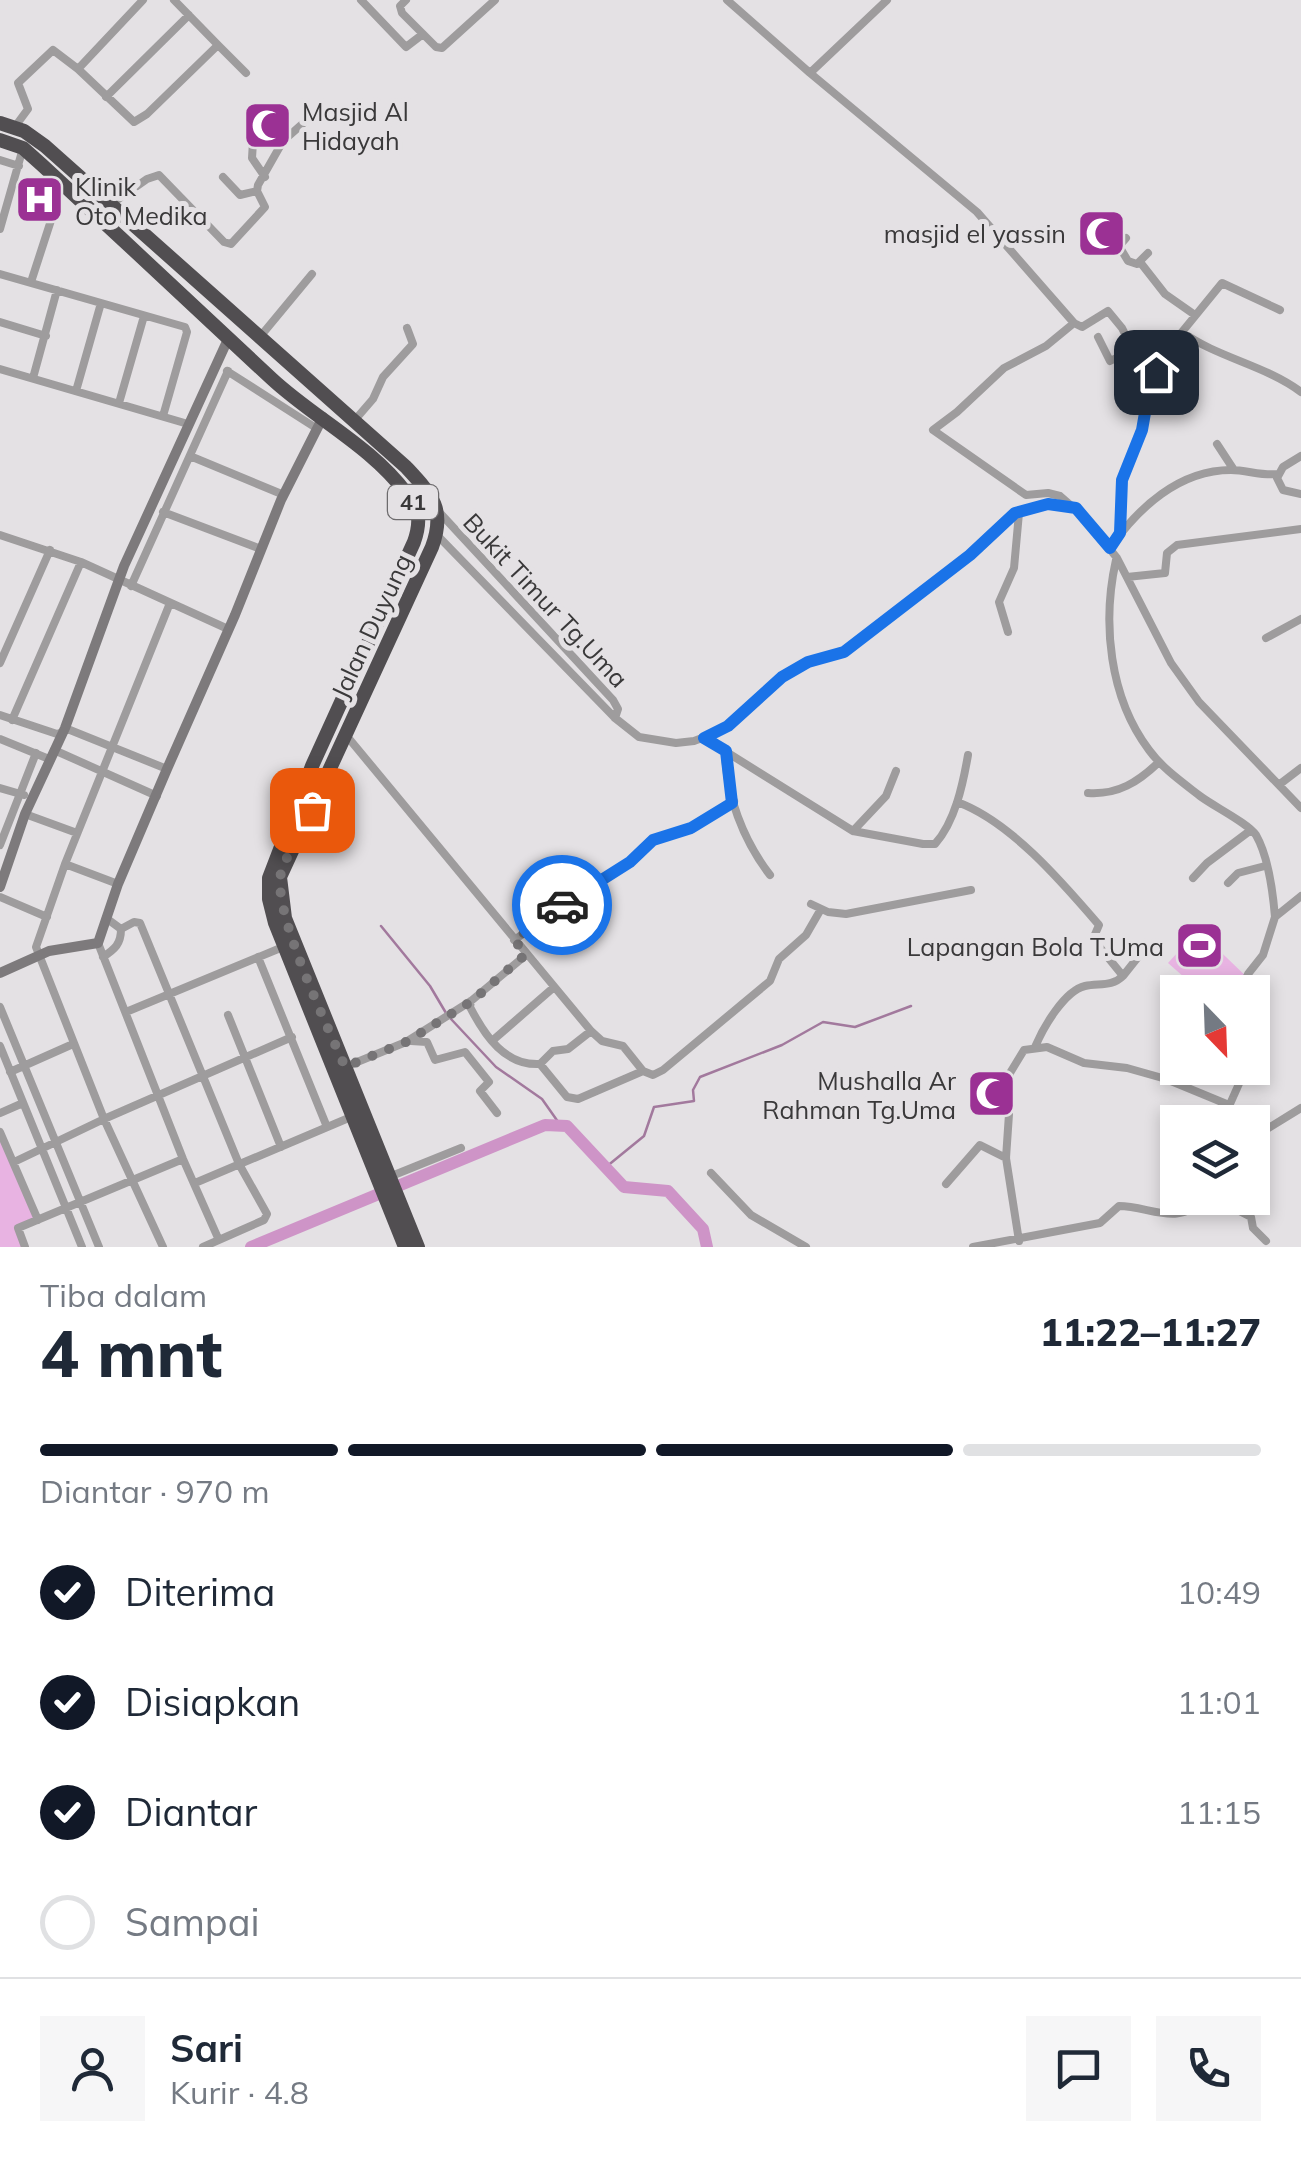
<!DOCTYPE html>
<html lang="id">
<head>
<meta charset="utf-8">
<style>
  body { margin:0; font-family:Mulish,sans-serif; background:#f6f6f7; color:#1f2937; height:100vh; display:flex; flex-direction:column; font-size:38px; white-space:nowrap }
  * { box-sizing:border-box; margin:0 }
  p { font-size:32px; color:#747a83 }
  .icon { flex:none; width:55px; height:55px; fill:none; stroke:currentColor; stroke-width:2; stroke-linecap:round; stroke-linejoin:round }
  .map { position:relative; height:1247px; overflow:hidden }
  .panel { display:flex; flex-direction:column; background:#fff; flex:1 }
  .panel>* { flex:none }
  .needle { width:65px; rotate:157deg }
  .buttons { position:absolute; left:1160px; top:975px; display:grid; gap:20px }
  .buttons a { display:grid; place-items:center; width:110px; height:110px; border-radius:0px; background:#fff; box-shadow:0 5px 15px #0003; font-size:50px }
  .pin { position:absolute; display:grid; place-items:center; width:85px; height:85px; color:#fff; margin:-42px; border-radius:20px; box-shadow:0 5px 15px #0006 }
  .courier { position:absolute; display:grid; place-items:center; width:100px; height:100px; margin:-50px; border:8px solid #1a73e8; border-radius:50%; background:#fff; color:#222; box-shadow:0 2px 12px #0007 }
  .headline em { font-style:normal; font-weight:800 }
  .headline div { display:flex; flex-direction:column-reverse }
  .headline { display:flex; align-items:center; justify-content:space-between; height:170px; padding:0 40px }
  h1 { font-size:65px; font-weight:800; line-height:75px }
  .bar { display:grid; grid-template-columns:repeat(4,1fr); gap:15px 10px; align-content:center; height:120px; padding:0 40px }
  .bar i { height:12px; border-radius:8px; background:#e0e1e3 }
  .bar .selected { background:#111827 }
  .bar p { grid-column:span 4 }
  .line { display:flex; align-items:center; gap:25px; padding:0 40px; border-top:2px solid #e0e1e3 }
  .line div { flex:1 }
  .round { display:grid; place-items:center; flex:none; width:105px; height:105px; border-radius:0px; background:#f6f6f7 }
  ol { padding:0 40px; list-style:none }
  li { display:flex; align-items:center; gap:30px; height:110px }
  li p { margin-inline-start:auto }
  li .icon { padding:10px; border-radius:50%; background:#111827; color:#fff; stroke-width:4 }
  li:last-child { color:#747a83 }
  li i { width:55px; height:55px; border:5px solid #e0e1e3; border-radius:50% }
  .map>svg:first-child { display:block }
</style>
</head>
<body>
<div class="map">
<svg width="1301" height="1247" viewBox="0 0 1301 1247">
  <rect width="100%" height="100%" fill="#e4e1e4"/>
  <!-- green -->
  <path fill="#e8b3e2" d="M 1198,930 L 1254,984 L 1252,992 L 1201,992 L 1168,963 Z
    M 0,1129 L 35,1222 L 20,1230 L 27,1247 L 0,1247 Z"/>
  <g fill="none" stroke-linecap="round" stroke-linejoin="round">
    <!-- stream -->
    <path stroke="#a2799d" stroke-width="2.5" d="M 381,926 L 430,986 L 446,1013
      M 451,1019 L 496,1067 L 542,1099 L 561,1126
      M 606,1167 L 644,1136 L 654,1107 L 694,1101 L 693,1090 L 700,1077 L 782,1045 L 823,1022 L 855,1027 L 911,1006"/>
    <!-- river -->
    <path stroke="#ce94c7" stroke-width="12" d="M 251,1247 L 545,1125 L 567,1126 L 624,1187 L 668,1191 L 703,1229 L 707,1247"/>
    <!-- street -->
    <path stroke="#9e9c9d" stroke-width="8" d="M 174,0 L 218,45
      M 361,0 L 406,47 L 423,34
      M 406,0 L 400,6 L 402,13 L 436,47 L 442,48 L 495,0
      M 727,0 L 810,73 L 977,212 L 1074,323 L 1082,327 L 1108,311 L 1122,328 L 1133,350 L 1156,373
      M 78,69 L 143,0
      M 810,73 L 887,0
      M 106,97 L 189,15
      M 254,126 L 252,158 L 265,177
      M 14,128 L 28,109 L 18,83 L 53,50 L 78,69 L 134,122 L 147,114 L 218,45 L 246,73
      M 0,160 L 19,166
      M 223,177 L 240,195 L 257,191
      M 110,205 L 147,179 L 159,175 L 224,242 L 231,244 L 265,207 L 257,191 L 258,185 L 283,141 L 308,119
      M 0,229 L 23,148
      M 1126,238 L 1119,246 L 1128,261 L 1137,264 L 1148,253
      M 1140,262 L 1165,294 L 1195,315
      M 0,274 L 185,327 L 187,332 L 163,416
      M 31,282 L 55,208
      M 0,322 L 46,336
      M 1074,323 L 1046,346 L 1004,368 L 957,412 L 933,430 L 1026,495 L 1048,493 L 1060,496 L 1084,517 L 1117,558 L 1171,663 L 1199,702 L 1301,808
      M 1182,332 C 1218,358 1265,365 1301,392
      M 1098,337 L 1110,361 L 1133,350
      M 259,338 L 312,274
      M 0,369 L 188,424
      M 227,371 L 316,428
      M 33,378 L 57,290
      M 76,391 L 101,303
      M 119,403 L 144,316
      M 354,421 L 373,399 L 383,377 L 413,344 L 407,328
      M 1217,444 L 1234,470
      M 190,456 L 284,495
      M 1301,456 L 1283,467 L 1277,478 L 1283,490 L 1301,494
      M 163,512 L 261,549
      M 440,513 L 613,700 L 618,709 L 615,718
      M 1121,533 L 1122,480 L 1142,430 L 1149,390 L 1159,367 L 1182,332 L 1222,283 L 1280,310
      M 436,534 L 615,718 L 639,737 L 676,743 L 694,741 L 718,732 L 744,713 L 782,677 L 808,662 L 839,654 L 854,645 L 969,555 L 1015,513 L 1048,504 L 1075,508
      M 0,535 L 81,562 L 228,629
      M 1110,548 C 1138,508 1179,470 1231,470 C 1247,470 1261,476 1278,474
      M 1116,560 C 1102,622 1109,697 1149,750 C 1162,768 1182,782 1200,796 C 1213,806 1248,823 1256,835 C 1268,856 1273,893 1275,917
      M 1127,577 L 1165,573 L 1167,553 L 1177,545 L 1301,529
      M 131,586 L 228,371
      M 1008,632 L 999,602 L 1014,568 L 1019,513
      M 1266,638 L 1301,619
      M 0,663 L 50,550
      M 0,715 L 57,734 L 63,732
      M 12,720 L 81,562
      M 65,728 L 167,769
      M 346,735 L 591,1031 L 602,1041 L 623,1046 L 643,1071
      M 704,738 L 853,831 L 923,844 L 935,844 C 955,822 963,784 968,755
      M 0,739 L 49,759
      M 54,750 L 157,796
      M 725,751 C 726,795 743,840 770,875
      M 1280,784 L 1301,768
      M 0,788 L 24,795
      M 1088,793 C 1118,795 1138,782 1159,762
      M 957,802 C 1010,821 1062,882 1099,925 L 1093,939 L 1123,976 L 1146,947
      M 25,814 L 77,833
      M 853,831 L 886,796 L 896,771
      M 0,845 L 36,753
      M 65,864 L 118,884
      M 1193,878 L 1207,863 L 1251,830
      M 1228,883 L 1238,873 L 1265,866
      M 0,897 L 47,917
      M 811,904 L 828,912 L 846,914 L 971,890
      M 121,929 L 134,922 L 140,923 L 239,1164 L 267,1214 L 264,1220 L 203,1247
      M 514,940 L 625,866 L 653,840 L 691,828 L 734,801
      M 98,943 L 183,1159 L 218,1238
      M 103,957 C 115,949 121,944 121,929 L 106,918
      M 258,957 L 327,1127
      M 1240,992 L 1248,974 L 1263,955 L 1275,917 L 1301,896
      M 471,1001 L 470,1007 C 485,1036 505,1066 540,1064 L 567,1097 L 578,1099 L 643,1071 L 653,1075 L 663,1070 L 770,981 L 779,959 L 806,935 L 821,909
      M 0,1007 L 99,1247
      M 126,1012 L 283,947
      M 228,1015 L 281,1147
      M 411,1041 L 427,1042 L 435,1060 L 465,1052 L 489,1082 L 480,1091 L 497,1113
      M 492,1041 L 553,988
      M 0,1046 L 82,1247
      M 1035,1047 C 1043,1028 1064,991 1085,986 C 1099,983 1112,987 1123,976
      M 540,1064 L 553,1051 L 568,1049 L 591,1031
      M 345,1067 L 406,1042 L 471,1001 L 526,955
      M 10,1072 L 73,1044
      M 0,1113 L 23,1103
      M 1222,1122 L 1246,1068
      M 0,1132 L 38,1220
      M 1252,1144 L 1262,1132 L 1301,1108
      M 14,1162 L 104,1119 L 292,1037
      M 711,1173 L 751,1215 L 806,1247
      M 389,1177 L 461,1148
      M 195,1183 L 351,1117
      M 946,1184 L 980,1145 L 1006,1158
      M 1207,1198 L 1222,1202 L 1225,1198
      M 1222,1202 L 1251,1217 L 1253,1228 L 1266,1241
      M 1019,1241 L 1006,1158 L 1009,1114 L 1006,1094 L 1010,1073 L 1024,1050 L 1047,1047 L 1084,1063 L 1127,1068 L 1166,1079 L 1229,1105
      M 25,1247 L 18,1228 L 183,1159
      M 163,1247 L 104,1119 L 36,947 L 65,864 L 170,603
      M 973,1247 L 1100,1223 L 1119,1206 C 1150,1206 1179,1228 1204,1198"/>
    <!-- secondary -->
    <path stroke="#7d7a7c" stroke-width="10" d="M 0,887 L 25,814 L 65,728 L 124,566 L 229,337
      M 0,973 L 49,951 L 98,943 L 118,884 L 167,769 L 235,615 L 281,500 L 323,417"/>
    <!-- highway -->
    <path stroke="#514e51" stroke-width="14" d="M 0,123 L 24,131 L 45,146 L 406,467 C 432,495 446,509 432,547 L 280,877 L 285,918 L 418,1247
      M 0,140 L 23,148 L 42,165 C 119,236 195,307 272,379 C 314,418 371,446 406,493 C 420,510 421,522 414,542 L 312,766 L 269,878 L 269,899 L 275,923 L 405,1247"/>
  </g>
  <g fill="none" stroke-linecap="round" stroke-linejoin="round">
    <!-- done -->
    <path stroke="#767476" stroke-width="10" stroke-dasharray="0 18" d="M 312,810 C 305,826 284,859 281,873 C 272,912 328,1027 345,1067 L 406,1042 L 472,1001 L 526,954 L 514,940 L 562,905"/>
    <!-- route -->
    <path stroke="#1a73e8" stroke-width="12" d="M 562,905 L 630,862 L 653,840 L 691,828 L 732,803 L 726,751 L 704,738 L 728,726 L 782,677 L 808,662 L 844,652 L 970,555 L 1015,513 L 1048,504 L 1076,508 L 1110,548 L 1120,533 L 1122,480 L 1142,430 L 1149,390 L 1156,372"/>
  </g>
  <!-- icons -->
  <defs>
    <symbol id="mosque-square" viewBox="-11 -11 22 22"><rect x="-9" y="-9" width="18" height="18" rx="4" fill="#9b3194" stroke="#e4e1e4"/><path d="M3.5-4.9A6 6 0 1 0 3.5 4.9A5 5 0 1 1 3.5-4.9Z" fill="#fff"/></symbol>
    <symbol id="hospital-square" viewBox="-11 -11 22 22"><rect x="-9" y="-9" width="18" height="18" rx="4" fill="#9b3194" stroke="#e4e1e4"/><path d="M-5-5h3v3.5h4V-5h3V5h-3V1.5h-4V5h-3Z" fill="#fff"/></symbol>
    <symbol id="stadium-square" viewBox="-11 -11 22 22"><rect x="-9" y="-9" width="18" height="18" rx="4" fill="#9b3194" stroke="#e4e1e4"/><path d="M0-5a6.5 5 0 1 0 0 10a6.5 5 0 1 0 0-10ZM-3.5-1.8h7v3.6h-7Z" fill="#fff"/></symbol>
  </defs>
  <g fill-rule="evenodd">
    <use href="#mosque-square" x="240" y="98" width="55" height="55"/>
    <use href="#hospital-square" x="12" y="172" width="55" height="55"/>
    <use href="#mosque-square" x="1074" y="206" width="55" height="55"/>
    <use href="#stadium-square" x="1172" y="918" width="55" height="55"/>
    <use href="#mosque-square" x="964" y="1066" width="55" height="55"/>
  </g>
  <g text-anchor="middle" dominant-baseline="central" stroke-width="10" stroke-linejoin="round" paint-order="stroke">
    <!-- shield labels -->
    <rect fill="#e4e1e4" stroke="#6d6b6d" stroke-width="2.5" x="388" y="485" width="50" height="34" rx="8"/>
    <g font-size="22" font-weight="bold" fill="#3a393a">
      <text x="413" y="502">41</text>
    </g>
    <!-- poi labels -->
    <g font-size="25" fill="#3a393a" stroke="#e4e1e4" text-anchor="end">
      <text x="302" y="111" text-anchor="start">Masjid Al<tspan x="302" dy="29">Hidayah</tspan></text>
      <text x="75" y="186" text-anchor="start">Klinik<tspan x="75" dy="29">Oto Medika</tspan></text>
      <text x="1066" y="233">masjid el yassin</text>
      <text x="1164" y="946">Lapangan Bola T.Uma</text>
      <text x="956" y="1080">Mushalla Ar<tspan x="956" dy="29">Rahman Tg.Uma</tspan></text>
    </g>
    <!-- street labels -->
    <g font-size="25" fill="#3a393a" stroke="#e4e1e4">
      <text transform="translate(546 600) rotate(47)">Bukit Timur Tg.Uma</text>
      <text transform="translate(371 626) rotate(-65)">Jalan Duyung</text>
    </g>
  </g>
</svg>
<div class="buttons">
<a><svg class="needle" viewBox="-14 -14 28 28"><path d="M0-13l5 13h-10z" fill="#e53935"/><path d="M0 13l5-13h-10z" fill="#747a83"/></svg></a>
<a><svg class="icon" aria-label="layers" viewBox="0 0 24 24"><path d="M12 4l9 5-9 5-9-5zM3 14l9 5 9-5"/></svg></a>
</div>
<div class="pin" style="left:312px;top:810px;background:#ea580c"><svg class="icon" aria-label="bag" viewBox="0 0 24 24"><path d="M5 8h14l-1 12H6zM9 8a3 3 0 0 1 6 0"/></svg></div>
<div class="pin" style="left:1156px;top:372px;background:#1f2937"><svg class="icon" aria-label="home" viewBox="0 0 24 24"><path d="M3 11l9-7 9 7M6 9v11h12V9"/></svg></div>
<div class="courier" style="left:562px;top:905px"><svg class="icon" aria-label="car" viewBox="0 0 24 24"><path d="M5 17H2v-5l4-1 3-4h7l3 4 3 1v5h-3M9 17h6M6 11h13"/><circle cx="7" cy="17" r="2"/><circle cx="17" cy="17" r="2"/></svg></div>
</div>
<section class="panel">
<div class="headline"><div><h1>4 mnt</h1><p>Tiba dalam</p></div><em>11:22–11:27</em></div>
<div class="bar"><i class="selected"></i><i class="selected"></i><i class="selected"></i><i></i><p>Diantar · 970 m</p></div>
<ol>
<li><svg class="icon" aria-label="check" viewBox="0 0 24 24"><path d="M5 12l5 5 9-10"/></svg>Diterima<p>10:49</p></li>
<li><svg class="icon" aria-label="check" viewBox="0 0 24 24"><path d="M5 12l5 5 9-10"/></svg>Disiapkan<p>11:01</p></li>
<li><svg class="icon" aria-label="check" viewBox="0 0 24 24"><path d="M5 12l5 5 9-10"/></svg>Diantar<p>11:15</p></li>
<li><i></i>Sampai</li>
</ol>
<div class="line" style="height:180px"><a class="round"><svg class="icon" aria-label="person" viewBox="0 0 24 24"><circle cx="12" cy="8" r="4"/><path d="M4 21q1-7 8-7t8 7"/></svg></a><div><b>Sari</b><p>Kurir · 4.8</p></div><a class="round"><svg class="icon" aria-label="chat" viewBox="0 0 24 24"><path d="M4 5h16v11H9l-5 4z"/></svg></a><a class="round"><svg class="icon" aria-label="phone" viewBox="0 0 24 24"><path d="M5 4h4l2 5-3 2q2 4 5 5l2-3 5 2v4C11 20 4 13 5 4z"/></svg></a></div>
</section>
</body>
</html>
